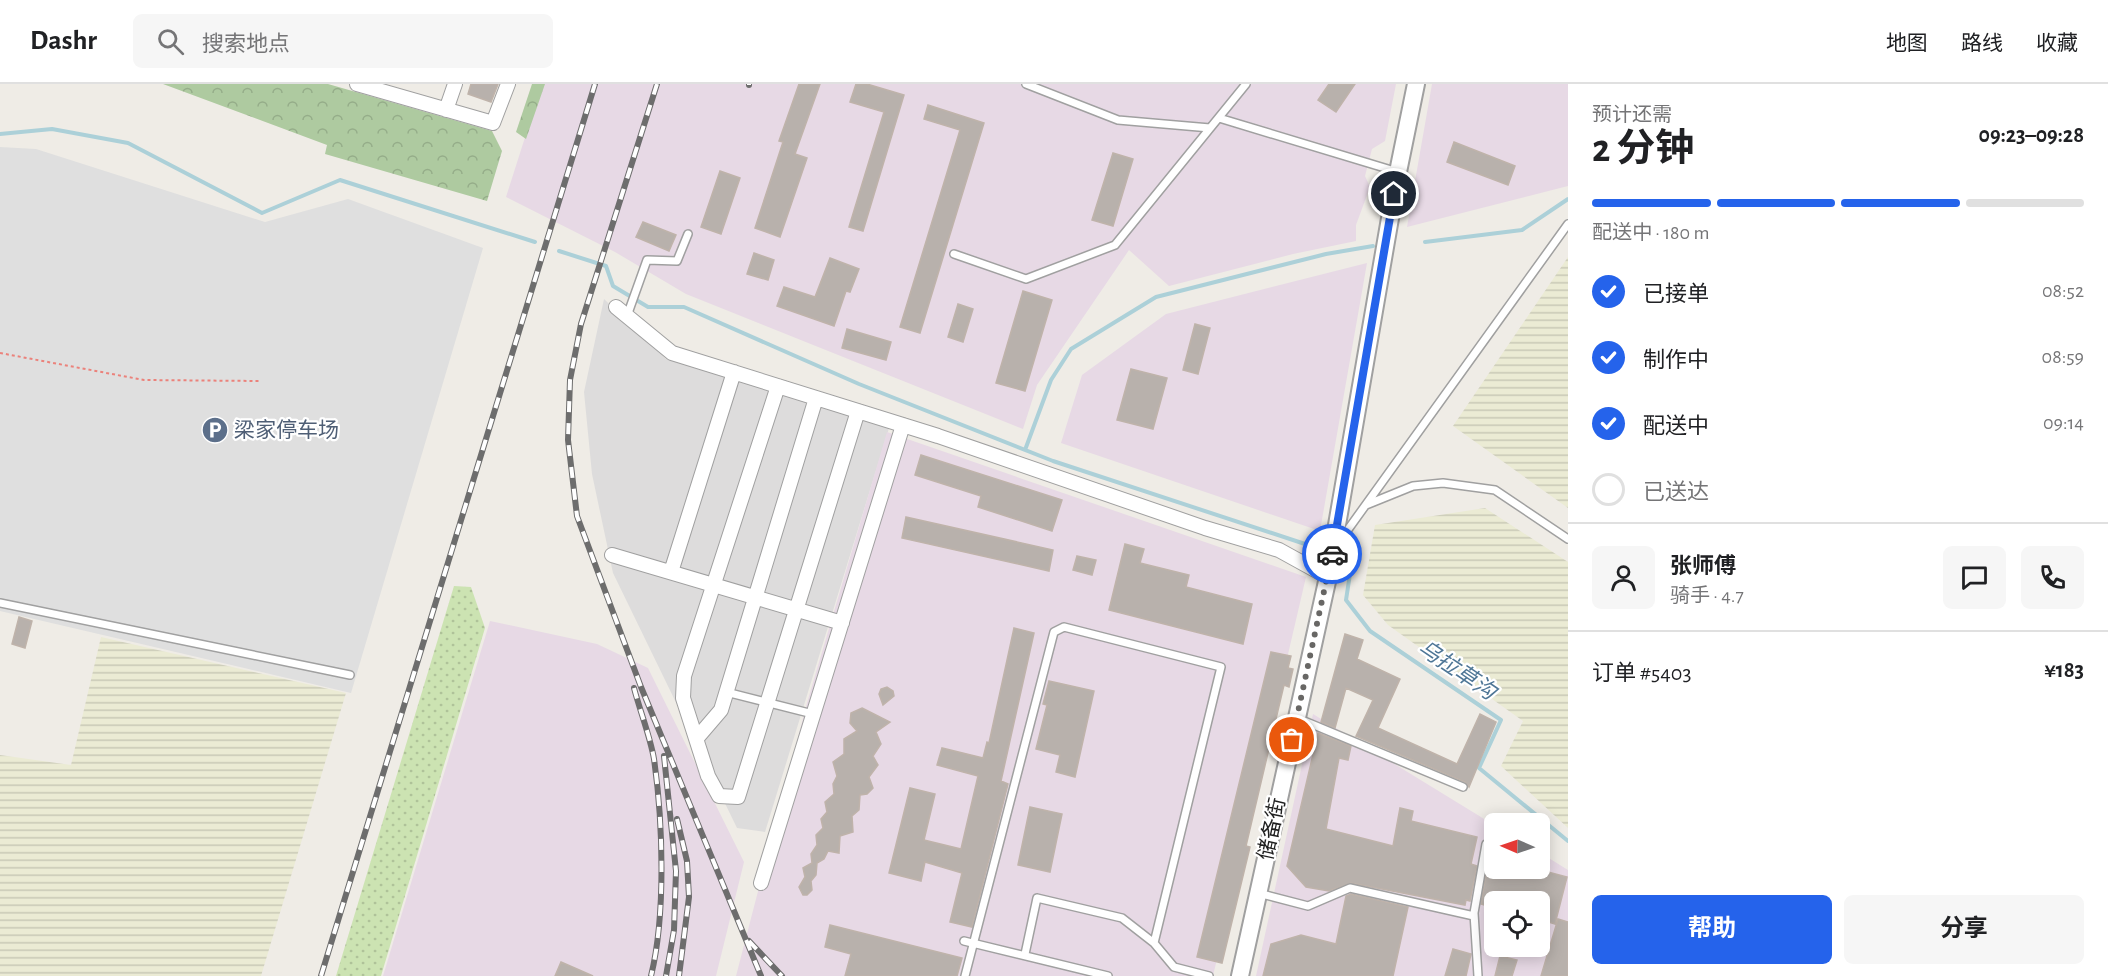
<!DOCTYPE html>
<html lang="zh">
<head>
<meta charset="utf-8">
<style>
  body { margin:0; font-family:"Alegreya Sans","Noto Sans SC",sans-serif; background:#f6f6f6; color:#202124; height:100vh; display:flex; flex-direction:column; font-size:22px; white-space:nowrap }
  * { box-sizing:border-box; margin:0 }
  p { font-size:20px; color:#757577 }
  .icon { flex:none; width:33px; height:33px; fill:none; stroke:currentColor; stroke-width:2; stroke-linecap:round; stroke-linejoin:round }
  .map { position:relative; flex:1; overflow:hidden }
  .side { display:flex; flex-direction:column; background:#fff; width:540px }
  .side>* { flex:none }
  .needle { width:39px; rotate:272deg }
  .controls { position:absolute; left:1484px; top:729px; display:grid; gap:12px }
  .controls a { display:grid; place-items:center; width:66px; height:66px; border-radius:9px; background:#fff; box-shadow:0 3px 15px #0003; font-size:30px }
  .pin { position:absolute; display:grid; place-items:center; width:51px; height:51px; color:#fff; margin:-26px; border:3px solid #fff; border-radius:50%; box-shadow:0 2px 6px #0007 }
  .courier { position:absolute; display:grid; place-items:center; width:60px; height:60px; margin:-30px; border:4px solid #2563eb; border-radius:50%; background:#fff; color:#222; box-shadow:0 2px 8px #0007 }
  .overview em { font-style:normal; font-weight:700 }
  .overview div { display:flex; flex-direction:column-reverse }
  .overview { display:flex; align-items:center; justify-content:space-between; height:102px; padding:0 24px }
  h1 { font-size:39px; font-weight:700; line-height:45px }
  .bar { display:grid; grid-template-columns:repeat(4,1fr); gap:9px 6px; align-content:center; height:72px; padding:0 24px }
  .bar i { height:8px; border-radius:4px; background:#e0e0e0 }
  .bar .active { background:#2563eb }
  .bar p { grid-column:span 4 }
  .line { display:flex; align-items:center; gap:15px; padding:0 24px; border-top:2px solid #e0e0e0 }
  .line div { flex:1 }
  .round { display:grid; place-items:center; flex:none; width:63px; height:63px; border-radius:9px; background:#f6f6f6 }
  ol { padding:0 24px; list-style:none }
  li { display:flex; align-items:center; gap:18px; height:66px }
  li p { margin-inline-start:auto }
  li .icon { padding:6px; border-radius:50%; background:#2563eb; color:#fff; stroke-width:4 }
  li:last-child { color:#757577 }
  li i { width:33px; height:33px; border:3px solid #e0e0e0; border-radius:50% }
  .button { display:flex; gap:12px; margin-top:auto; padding:12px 24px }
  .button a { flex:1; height:69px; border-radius:9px; background:#2563eb; color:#fff; font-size:24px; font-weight:700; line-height:69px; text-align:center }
  .button a+a { background:#f6f6f6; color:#202124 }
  header { display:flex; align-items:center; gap:36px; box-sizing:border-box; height:84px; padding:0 30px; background:#fff; border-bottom:2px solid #e0e0e0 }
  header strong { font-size:28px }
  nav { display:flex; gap:33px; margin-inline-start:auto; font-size:21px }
  .search { width:420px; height:54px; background:#f6f6f6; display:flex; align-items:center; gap:15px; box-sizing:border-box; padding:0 21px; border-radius:9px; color:#757577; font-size:22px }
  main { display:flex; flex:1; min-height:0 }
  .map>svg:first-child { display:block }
</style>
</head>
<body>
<header>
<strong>Dashr</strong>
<div class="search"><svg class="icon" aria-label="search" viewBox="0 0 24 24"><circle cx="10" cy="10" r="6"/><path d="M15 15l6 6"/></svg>搜索地点</div>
<nav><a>地图</a><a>路线</a><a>收藏</a></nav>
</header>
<main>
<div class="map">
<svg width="1568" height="892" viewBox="0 0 1568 892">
  <defs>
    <pattern id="farmland-rules" width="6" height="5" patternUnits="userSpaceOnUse" patternTransform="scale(1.5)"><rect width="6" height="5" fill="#ebebd4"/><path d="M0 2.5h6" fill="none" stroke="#c9c9b6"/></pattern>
    <pattern id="grass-dots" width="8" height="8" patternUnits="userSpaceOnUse" patternTransform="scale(1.5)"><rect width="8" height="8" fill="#cce3b2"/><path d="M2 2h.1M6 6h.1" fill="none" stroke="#afc299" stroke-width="1.8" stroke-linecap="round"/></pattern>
    <pattern id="forest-crowns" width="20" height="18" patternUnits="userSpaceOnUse" patternTransform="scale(1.5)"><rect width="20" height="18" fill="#aecaa0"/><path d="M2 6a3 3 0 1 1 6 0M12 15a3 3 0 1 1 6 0" fill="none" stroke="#95ad89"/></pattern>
  </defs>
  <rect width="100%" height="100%" fill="#efece6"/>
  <!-- residential -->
  <path fill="#dddcdc" d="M 604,215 L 666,275 L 890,341 L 765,748 L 737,744 L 613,489 L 592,390 L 584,308 Z"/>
  <!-- industrial -->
  <path fill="#e7d9e5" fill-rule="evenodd" d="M 542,0 L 1396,0 L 1385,57 L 1372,65 L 1365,92 L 1370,103 L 1356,141 L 1356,157 L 1293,170 L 1169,202 L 1129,166 L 1037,301 L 1023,345 L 686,210 L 615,168 L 506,113 Z
    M 1432,0 L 1568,0 L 1568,102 L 1407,143 Z
    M 1367,179 L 1320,447 L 1061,359 L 1082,291 L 1166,230 Z
    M 887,348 L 1306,493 L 1213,892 L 736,892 L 807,619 Z
    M 490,537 L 597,560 L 648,584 L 744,778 L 716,892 L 383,892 Z
    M 1313,630 L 1494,741 L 1494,784 L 1539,784 L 1539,768 L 1568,786 L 1568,892 L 1256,892 ZM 1494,818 L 1539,818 L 1539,862 L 1494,862 Z"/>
  <!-- farmland -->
  <path fill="url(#farmland-rules)" d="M 1568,173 L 1568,424 L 1453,342 Z
    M 1485,424 L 1568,478 L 1568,744 L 1501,682 L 1523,637 L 1388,541 L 1363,511 L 1375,441 Z
    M 101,553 L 346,609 L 261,892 L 0,892 L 0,671 L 71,681 Z"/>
  <!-- grass -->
  <path fill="url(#grass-dots)" d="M 454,502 L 471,503 L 485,544 L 381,892 L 336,892 Z"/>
  <!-- forest -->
  <path fill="url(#forest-crowns)" d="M 163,0 L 328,0 L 492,47 L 502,67 L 487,117 L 325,70 L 327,61 Z
    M 532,0 L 545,0 L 526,55 L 516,48 Z"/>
  <!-- parking -->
  <path fill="#dfdfdf" d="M 0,63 L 36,65 L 265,138 L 348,115 L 483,164 L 351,609 L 0,527 Z"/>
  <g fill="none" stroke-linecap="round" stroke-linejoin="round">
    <!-- stream -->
    <path stroke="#acd0d8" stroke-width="4" d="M 0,50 L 52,45 L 128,59 L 262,129 L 340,96 L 535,158
      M 1425,158 L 1522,146 L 1568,115
      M 559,167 L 606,182 L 613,202 L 648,223 L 684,223 L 859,300 L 1053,377 L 1305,460 L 1320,470
      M 1025,366 L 1051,296 L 1071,265 L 1156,213 L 1326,170 L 1373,162
      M 1350,490 L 1346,516 L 1370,547 L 1501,636 L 1479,684 L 1568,757"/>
  </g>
  <!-- building -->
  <path fill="#b8b1ac" stroke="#bfb3aa" stroke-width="1.5" d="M 471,0 L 498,0 L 491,18 L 468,10 Z
    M 799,0 L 820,0 L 795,70 L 807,74 L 780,153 L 755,144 L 783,58 L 779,57 Z
    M 856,0 L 867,0 L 904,11 L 863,147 L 849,143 L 884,28 L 850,18 Z
    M 1329,0 L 1355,0 L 1336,28 L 1318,16 Z
    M 928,21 L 984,39 L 920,249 L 900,243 L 960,46 L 924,35 Z
    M 1454,58 L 1515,82 L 1508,101 L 1447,78 Z
    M 1113,69 L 1133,75 L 1113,142 L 1092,136 Z
    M 720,87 L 740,94 L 721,150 L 701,143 Z
    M 643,138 L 676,151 L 669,167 L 636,153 Z
    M 754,169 L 774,176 L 768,196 L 747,190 Z
    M 830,174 L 859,185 L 850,208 L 846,207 L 834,242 L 777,222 L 784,203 L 815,213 Z
    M 1023,207 L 1052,216 L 1025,307 L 996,299 Z
    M 958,220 L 973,225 L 963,258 L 948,253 Z
    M 1195,240 L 1210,244 L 1198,290 L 1183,286 Z
    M 847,245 L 891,258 L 886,276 L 842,264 Z
    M 1131,285 L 1167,294 L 1153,345 L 1117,336 Z
    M 921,371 L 1062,416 L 1052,447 L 978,423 L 981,412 L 915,391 Z
    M 906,433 L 1053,466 L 1049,487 L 902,454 Z
    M 1125,460 L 1144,465 L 1140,479 L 1189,491 L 1186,503 L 1252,520 L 1243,560 L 1109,526 Z
    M 1077,472 L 1096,476 L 1092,491 L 1073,486 Z
    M 19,533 L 32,537 L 25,564 L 12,560 Z
    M 1014,544 L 1034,549 L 1001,697 L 1008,700 L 972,843 L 950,838 L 962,789 L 925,778 L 921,797 L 889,789 L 910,704 L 935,710 L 924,756 L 961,765 L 978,692 L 937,681 L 942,664 L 983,674 L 987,658 L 989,659 Z
    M 1345,550 L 1363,556 L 1357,575 L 1400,595 L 1378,644 L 1457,680 L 1480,630 L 1496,638 L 1469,703 L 1465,698 L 1356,652 L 1373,616 L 1346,604 L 1335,644 L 1321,638 Z
    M 1271,568 L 1291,572 L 1288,584 L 1293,585 L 1289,603 L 1284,601 L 1246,762 L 1250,763 L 1222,879 L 1197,873 Z
    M 1049,597 L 1094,607 L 1075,693 L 1056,688 L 1060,671 L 1036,665 L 1047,621 L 1043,620 Z
    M 887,603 L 893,607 L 894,612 L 883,621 L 879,610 L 881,605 Z
    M 862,624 L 890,638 L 876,648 L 881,660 L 873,672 L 878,681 L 869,693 L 873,704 L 867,710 L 860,711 L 859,726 L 852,732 L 853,748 L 840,752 L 839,769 L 828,767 L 824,775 L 817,779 L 816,791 L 811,797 L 812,806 L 807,811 L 803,811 L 799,803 L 805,793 L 803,784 L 812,779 L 811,770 L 817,761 L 816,751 L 823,744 L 821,735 L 827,728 L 825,718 L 834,710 L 833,700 L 837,692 L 833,678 L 844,670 L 844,655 L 857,647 L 850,639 L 851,629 Z
    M 1318,649 L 1351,662 L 1348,676 L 1339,674 L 1326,745 L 1393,762 L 1400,724 L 1413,727 L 1411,737 L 1477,753 L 1471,780 L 1477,782 L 1470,817 L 1466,816 L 1465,821 L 1351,799 L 1329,807 L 1306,803 L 1287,782 Z
    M 1030,723 L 1062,730 L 1050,788 L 1018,781 Z
    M 1487,784 L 1533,784 L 1567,793 L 1555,840 L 1539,835 L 1539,818 L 1494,818 L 1494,824 L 1481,820 Z
    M 1351,810 L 1408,823 L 1393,892 L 1263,892 L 1271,860 L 1301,851 L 1336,860 L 1346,812 Z
    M 1558,835 L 1568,838 L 1568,892 L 1541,892 Z
    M 830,841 L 962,874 L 957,892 L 845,892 L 851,870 L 825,863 Z
    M 1453,865 L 1471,870 L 1466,892 L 1445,892 Z
    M 1500,872 L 1517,876 L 1512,892 L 1495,892 Z
    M 561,878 L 593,892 L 555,892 Z"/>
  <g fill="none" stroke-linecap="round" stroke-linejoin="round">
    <defs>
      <path id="service" d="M 1026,0 L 1118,36 L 1210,44
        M 1219,34 L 1398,88
        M 954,170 L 1026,195 L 1115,161 L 1246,0
        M 627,232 L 647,176 L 677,177 L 688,150
        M 1366,421 L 1413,402 L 1443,399 L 1495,406 L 1568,455
        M 1339,458 L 1568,140
        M 0,519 L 350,591
        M 726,608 L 813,630
        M 1297,634 L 1463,703
        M 1258,809 L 1308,822 L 1350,804 L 1474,832
        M 964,857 L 1108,892
        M 1025,870 L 1037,814 L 1122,834 L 1154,859
        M 965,892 L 1054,548 L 1064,543 L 1221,583 L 1154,859 L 1174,883 L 1209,892
        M 1478,892 L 1474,829 L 1486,760 L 1494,757"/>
      <path id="minor" d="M 357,0 L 493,39 L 508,0
        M 446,26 L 455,0
        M 616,223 L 672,269 L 938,352 L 1205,444 L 1279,466 L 1328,493
        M 778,302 L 684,592 L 683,614 L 708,692 L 719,712 L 738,713 L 858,327
        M 612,471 L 842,539
        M 671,488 L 734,288
        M 697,654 L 721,626 L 816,314
        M 761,799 L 903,341"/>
      <path id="tertiary" d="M 1240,892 L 1328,493 L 1398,88 L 1416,0"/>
    </defs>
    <!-- service casing -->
    <use href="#service" stroke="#a0a0a0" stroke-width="10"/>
    <!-- minor casing -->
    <use href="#minor" stroke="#a0a0a0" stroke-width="16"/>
    <!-- tertiary casing -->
    <use href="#tertiary" stroke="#a0a0a0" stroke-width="20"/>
    <!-- path -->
    <path stroke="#eb827b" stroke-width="2" stroke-dasharray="3 3" stroke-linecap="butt" d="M 0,269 L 144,296 L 259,297"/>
    <!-- service -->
    <use href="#service" stroke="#fff" stroke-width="7"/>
    <!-- minor -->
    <use href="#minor" stroke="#fff" stroke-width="14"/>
    <!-- tertiary -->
    <use href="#tertiary" stroke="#fff" stroke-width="16"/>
    <defs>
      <path id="rail" d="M 657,0 L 581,240 L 570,296 L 568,356 L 577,432 L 641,603 L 761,892
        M 749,1 L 749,0
        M 634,604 C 640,627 650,652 654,675 C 663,738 666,831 651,892
        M 664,672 L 676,787 L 674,846 L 666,892
        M 677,735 L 687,777 L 689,813 L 679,892
        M 749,857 L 782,892
        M 321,892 L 595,0"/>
    </defs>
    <!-- rail casing -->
    <use href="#rail" stroke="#6d6d6d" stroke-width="6"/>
    <!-- rail -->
    <use href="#rail" stroke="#fff" stroke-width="4" stroke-dasharray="11" stroke-linecap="butt"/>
  </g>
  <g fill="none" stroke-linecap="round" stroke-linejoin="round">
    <!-- done -->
    <path stroke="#686765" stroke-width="6" stroke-dasharray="0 10.8" d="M 1292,656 L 1332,470"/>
    <!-- route -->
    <path stroke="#2563eb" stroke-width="8" d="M 1332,470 L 1394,110"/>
  </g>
  <!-- icons -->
  <defs>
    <symbol id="parking-disc" viewBox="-11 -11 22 22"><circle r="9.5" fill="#5c6f8a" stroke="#fff"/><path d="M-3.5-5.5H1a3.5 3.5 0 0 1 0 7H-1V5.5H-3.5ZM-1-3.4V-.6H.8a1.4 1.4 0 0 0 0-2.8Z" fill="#fff"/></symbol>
  </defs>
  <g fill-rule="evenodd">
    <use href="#parking-disc" x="200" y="331" width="30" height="30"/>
  </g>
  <g text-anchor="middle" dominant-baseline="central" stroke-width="4.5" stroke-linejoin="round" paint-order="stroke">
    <!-- service labels -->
    <g font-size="21" fill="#4e5e75" stroke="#fff" text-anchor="start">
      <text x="234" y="346">梁家停车场</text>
    </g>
    <!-- street labels -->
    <g font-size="21" fill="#1f1f1f" stroke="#fff">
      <text transform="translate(1272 745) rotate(-78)">储备街</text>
    </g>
    <!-- water labels -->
    <g font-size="22" font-style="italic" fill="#4e7696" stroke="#fff">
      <text transform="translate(1457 586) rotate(34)">乌拉草沟</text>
    </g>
  </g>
</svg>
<div class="controls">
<a><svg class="needle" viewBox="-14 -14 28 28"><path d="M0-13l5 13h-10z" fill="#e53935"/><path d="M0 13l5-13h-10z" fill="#757577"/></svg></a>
<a><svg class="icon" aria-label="locate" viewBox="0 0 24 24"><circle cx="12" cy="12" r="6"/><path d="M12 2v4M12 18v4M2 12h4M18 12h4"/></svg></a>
</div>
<div class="pin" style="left:1292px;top:656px;background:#ea580c"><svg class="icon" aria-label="bag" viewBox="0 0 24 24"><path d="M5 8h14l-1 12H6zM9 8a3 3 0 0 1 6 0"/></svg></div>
<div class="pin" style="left:1394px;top:110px;background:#1f2937"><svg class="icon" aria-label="home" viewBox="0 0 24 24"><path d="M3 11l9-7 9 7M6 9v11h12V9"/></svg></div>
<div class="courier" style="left:1332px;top:470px"><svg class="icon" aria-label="car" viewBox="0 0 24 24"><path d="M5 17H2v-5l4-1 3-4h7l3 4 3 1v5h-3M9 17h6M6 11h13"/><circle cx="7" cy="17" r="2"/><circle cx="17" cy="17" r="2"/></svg></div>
</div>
<section class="side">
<div class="overview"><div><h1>2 分钟</h1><p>预计还需</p></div><em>09:23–09:28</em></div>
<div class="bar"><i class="active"></i><i class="active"></i><i class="active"></i><i></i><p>配送中 · 180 m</p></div>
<ol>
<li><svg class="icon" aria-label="check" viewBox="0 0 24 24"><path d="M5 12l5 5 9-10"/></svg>已接单<p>08:52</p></li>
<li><svg class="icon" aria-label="check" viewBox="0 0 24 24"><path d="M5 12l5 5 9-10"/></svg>制作中<p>08:59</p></li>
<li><svg class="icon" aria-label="check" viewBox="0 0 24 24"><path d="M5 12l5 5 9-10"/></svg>配送中<p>09:14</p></li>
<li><i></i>已送达</li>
</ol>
<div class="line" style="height:108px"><a class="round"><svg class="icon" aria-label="person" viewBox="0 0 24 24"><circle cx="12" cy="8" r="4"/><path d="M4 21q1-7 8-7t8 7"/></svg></a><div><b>张师傅</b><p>骑手 · 4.7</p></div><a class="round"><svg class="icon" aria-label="chat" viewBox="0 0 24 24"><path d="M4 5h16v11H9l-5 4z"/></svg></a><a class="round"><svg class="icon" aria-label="phone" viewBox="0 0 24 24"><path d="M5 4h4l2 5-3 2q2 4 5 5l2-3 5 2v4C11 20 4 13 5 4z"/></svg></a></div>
<div class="line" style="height:78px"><div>订单 #5403</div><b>¥183</b></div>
<div class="button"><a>帮助</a><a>分享</a></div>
</section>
</main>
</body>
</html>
